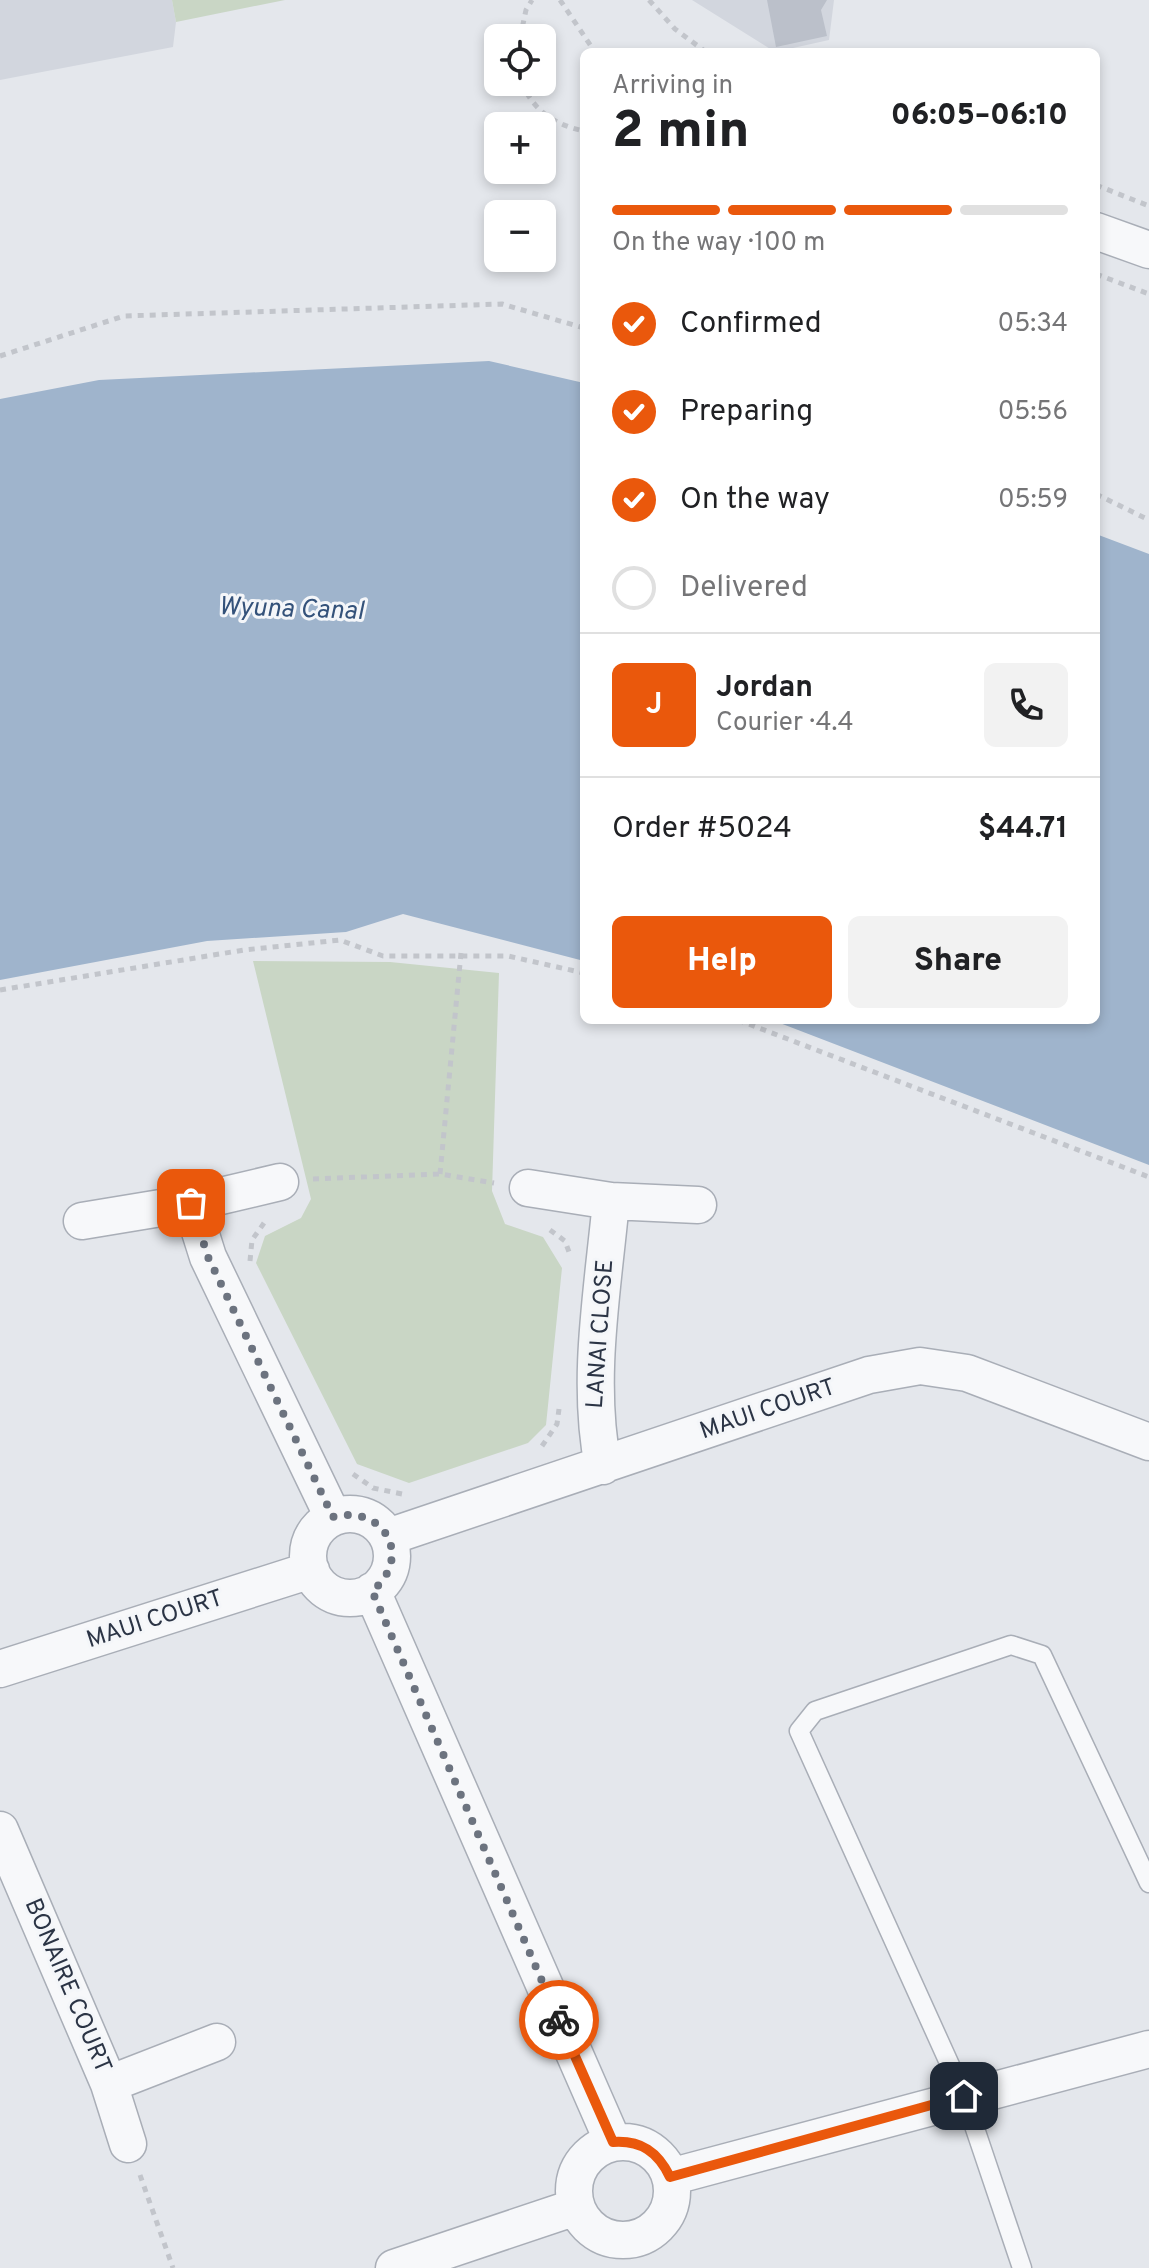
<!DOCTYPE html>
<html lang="en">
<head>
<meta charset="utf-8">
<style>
  body { margin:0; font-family:Overpass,sans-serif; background:#f2f2f2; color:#202124; height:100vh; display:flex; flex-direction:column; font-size:30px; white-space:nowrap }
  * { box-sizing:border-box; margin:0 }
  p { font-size:26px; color:#757577 }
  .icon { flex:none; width:44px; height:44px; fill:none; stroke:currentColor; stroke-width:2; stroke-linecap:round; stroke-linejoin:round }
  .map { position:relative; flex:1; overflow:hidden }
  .drawer { position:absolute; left:580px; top:48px; width:520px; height:976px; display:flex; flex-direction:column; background:#fff; border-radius:12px; box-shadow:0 4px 12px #0003 }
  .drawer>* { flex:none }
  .fabs { position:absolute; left:484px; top:24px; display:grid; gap:16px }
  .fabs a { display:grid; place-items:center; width:72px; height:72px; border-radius:12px; background:#fff; box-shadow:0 4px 12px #0003; font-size:40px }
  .pin { position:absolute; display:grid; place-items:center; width:68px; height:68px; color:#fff; margin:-34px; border-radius:16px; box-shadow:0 4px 12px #0006 }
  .courier { position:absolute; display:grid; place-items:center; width:80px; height:80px; margin:-40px; border:6px solid #ea580c; border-radius:50%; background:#fff; color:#222; box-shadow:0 2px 10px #0007 }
  .headline em { font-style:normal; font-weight:800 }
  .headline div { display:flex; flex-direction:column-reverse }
  .headline { display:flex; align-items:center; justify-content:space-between; height:136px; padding:0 32px }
  h1 { font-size:52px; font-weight:800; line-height:60px }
  .bar { display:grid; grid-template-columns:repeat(4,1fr); gap:12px 8px; align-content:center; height:96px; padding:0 32px }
  .bar i { height:10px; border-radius:6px; background:#e0e0e0 }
  .bar .current { background:#ea580c }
  .bar p { grid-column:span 4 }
  .line { display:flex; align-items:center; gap:20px; padding:0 32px; border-top:2px solid #e0e0e0 }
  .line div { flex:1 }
  .round { display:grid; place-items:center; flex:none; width:84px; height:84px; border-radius:12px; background:#f2f2f2 }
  ol { padding:0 32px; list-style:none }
  li { display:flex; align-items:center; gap:24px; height:88px }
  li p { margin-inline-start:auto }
  li .icon { padding:8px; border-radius:50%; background:#ea580c; color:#fff; stroke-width:4 }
  li:last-child { color:#757577 }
  li i { width:44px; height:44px; border:4px solid #e0e0e0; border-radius:50% }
  .primary-button { display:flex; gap:16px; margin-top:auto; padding:16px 32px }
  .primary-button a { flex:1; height:92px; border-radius:12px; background:#ea580c; color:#fff; font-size:32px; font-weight:800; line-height:92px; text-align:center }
  .primary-button a+a { background:#f2f2f2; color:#202124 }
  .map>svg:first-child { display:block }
</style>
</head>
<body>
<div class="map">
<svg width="1149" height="2268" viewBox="0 0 1149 2268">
  <rect width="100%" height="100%" fill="#e4e7ec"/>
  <!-- built -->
  <path fill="#d2d6de" d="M 0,0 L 172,0 L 176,22 L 173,47 L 0,80 Z
    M 692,0 L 834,0 L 829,40 L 775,52 Z"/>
  <!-- green -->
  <path fill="#c9d6c5" d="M 172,0 L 285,0 L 176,22 Z
    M 253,961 L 390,962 L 499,973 L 492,1191 L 505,1224 L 543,1237 L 562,1268 L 546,1425 L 528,1443 L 409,1483 L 357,1464 L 256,1263 L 265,1236 L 301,1218 L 311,1199 Z"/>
  <!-- water -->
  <path fill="#9fb4cc" d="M 489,361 L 584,383 L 584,961 L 403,914 L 346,932 L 207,941 L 0,980 L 0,399 L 99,380 Z
    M 1096,534 L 1149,554 L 1149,1165 L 772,1020 L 1096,1020 Z"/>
  <!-- building -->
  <path fill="#bbc0ca" d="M 767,0 L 827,0 L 821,10 L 827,36 L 776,47 Z"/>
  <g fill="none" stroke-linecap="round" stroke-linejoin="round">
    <defs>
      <path id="lane" d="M 1022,2268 L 964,2096 L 799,1731 L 815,1711 L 1011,1645 L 1042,1655 L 1149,1883"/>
      <path id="street" d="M 1096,231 L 1149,250
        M 528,1188 L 611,1201 L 698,1205
        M 191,1203 L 208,1257 L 333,1517
        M 82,1221 L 191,1203 L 280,1182
        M 603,1466 C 586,1380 603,1288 611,1201
        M308 1556a42 42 0 1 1 84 0a42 42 0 1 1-84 0Z
        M 388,1537 L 869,1375 L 920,1366 L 967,1373 L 1149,1442
        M 372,1591 L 613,2142
        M 0,1669 L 311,1570
        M 0,1830 L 109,2084 L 128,2144
        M 109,2084 L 217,2042
        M574 2191a49 49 0 1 1 98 0a49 49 0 1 1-98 0Z
        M 670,2177 L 1149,2049
        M 394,2268 L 576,2207"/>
    </defs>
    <!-- lane casing -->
    <use href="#lane" stroke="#a9aeb7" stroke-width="21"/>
    <!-- street casing -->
    <use href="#street" stroke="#a9aeb7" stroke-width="39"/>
    <!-- path -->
    <path stroke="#c2c5cb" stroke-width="5" stroke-dasharray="6 6" stroke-linecap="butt" d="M 560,0 L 595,52
      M 649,0 L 675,29 L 706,52
      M 520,38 L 526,10 L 532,0
      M 522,82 C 532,110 555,125 584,131
      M 1096,185 L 1149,206
      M 1096,274 L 1149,294
      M 0,356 L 124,316 L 502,304 L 584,328
      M 1096,494 L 1149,520
      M 0,990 L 244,950 L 340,940 L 383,956 L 508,956 L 584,973
      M 738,1020 L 1149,1177
      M 440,1174 L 461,953
      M 313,1179 L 440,1174 L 494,1183
      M 550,1230 L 565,1241 L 569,1252
      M 250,1261 L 252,1240 L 264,1223
      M 542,1446 L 557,1424 L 559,1409
      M 353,1474 L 373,1488 L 402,1494
      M 140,2175 L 173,2268"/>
    <!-- lane -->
    <use href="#lane" stroke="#f7f8fa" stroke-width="18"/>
    <!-- street -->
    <use href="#street" stroke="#f7f8fa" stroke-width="36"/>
  </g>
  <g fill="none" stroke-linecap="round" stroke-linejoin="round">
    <!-- done -->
    <path stroke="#6c737f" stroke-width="8" stroke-dasharray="0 14.4" d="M 191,1203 L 208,1257 L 333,1517 C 384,1504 414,1557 372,1591 L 559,2020"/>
    <!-- route -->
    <path stroke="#ea580c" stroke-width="10" d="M 559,2020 L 613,2142 C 641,2140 658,2152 670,2177 L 964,2096"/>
  </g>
  <g text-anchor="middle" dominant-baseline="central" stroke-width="6" stroke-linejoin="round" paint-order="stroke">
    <!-- street labels -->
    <g font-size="24" fill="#2b3445" stroke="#f4f6f9">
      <text transform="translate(601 1334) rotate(-86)">LANAI CLOSE</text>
      <text transform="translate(768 1410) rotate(-19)">MAUI COURT</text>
      <text transform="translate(155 1620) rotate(-18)">MAUI COURT</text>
      <text transform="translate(67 1986) rotate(67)">BONAIRE COURT</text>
    </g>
    <!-- water labels -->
    <g font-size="26" font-style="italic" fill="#34527a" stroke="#f4f6f9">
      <text transform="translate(291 610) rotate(2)">Wyuna Canal</text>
    </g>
  </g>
</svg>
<div class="fabs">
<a><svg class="icon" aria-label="locate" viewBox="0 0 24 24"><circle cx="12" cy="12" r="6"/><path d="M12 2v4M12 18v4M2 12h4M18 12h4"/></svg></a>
<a>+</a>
<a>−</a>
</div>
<div class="pin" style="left:191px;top:1203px;background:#ea580c"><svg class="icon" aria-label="bag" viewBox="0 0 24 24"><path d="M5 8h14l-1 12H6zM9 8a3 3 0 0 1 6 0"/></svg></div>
<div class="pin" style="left:964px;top:2096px;background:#1f2937"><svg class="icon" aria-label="home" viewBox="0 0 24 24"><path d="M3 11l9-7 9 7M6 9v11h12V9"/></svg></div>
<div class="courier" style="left:559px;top:2020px"><svg class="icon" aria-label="bike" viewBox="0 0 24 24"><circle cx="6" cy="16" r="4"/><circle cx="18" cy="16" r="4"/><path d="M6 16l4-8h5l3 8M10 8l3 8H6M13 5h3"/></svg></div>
<section class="drawer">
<div class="headline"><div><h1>2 min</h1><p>Arriving in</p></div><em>06:05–06:10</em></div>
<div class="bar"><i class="current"></i><i class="current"></i><i class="current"></i><i></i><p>On the way · 100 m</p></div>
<ol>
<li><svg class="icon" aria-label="check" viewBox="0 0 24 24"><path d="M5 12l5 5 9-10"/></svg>Confirmed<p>05:34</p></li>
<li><svg class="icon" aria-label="check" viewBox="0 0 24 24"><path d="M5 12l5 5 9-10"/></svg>Preparing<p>05:56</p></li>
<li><svg class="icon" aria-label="check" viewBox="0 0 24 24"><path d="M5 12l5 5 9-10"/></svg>On the way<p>05:59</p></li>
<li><i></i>Delivered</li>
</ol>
<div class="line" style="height:144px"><b class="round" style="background:#ea580c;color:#fff">J</b><div><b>Jordan</b><p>Courier · 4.4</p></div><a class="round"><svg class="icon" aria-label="phone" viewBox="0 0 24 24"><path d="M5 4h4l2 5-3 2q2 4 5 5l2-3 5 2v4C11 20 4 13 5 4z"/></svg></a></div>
<div class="line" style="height:104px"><div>Order #5024</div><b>$44.71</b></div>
<div class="primary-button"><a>Help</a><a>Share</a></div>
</section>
</div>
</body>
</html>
